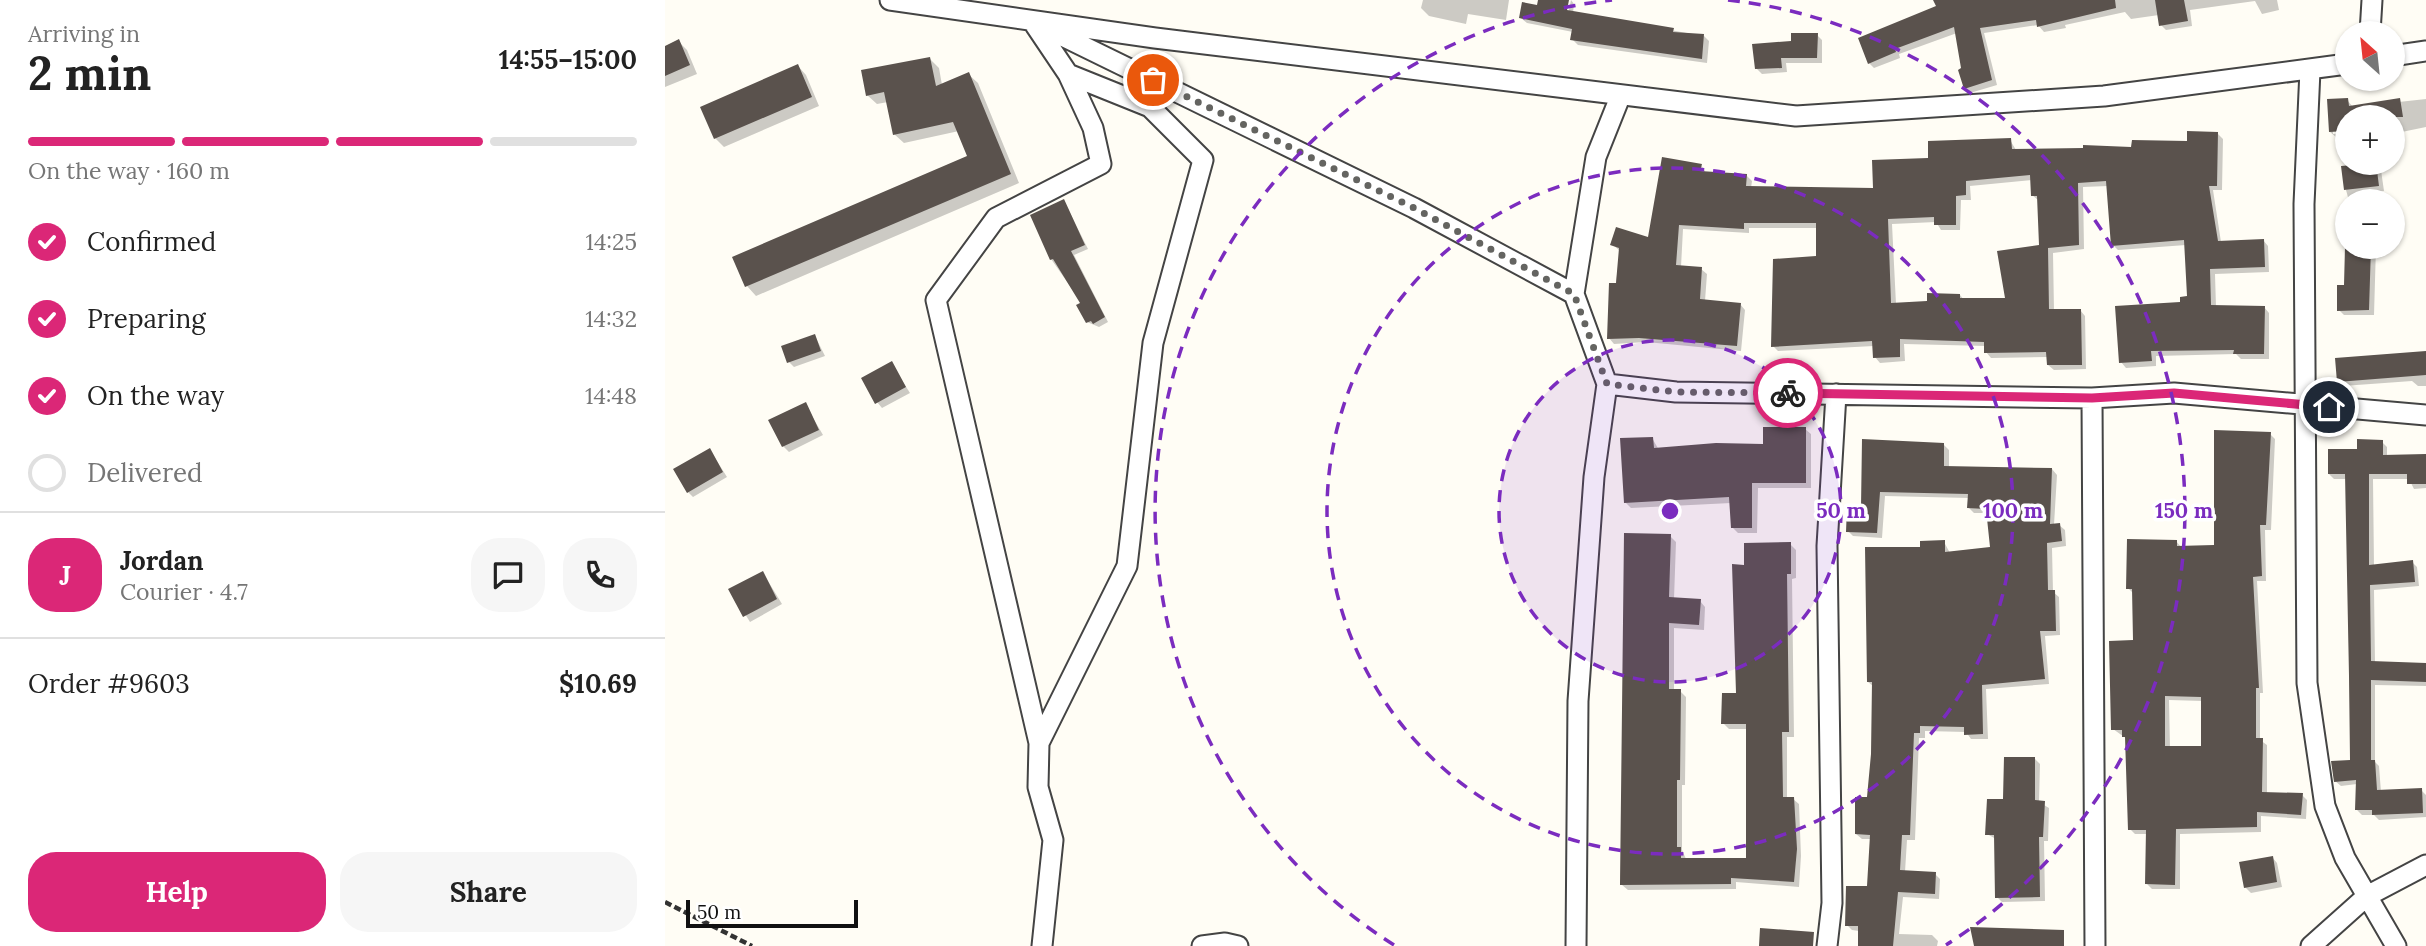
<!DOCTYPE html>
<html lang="en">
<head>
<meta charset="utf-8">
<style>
  body { margin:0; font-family:Lora,serif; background:#f6f6f6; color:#222; height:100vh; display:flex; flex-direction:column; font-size:26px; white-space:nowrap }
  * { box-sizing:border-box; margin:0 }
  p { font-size:23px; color:#767676 }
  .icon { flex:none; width:38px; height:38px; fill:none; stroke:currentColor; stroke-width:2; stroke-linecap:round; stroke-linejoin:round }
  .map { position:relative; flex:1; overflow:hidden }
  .side { display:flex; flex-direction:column; background:#fff; width:665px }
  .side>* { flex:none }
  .needle { width:46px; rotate:333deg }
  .tools { position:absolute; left:1670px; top:21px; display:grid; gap:14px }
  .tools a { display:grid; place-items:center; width:70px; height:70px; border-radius:50%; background:#fff; box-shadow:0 2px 5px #0004; font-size:35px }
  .scale { position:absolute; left:21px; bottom:18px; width:172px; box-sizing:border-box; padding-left:7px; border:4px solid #111; border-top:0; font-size:19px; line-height:24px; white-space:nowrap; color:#111; -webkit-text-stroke:5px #fff; paint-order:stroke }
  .pin { position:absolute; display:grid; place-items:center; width:60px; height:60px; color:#fff; margin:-30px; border:4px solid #fff; border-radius:50%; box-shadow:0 2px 7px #0007 }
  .courier { position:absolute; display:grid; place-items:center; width:70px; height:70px; margin:-35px; border:5px solid #db2777; border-radius:50%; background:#fff; color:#222; box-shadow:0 2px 9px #0007 }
  .summary em { font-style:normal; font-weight:700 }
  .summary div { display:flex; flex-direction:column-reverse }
  .summary { display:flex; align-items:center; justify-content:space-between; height:119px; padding:0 28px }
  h1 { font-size:46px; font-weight:700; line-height:52px }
  .bar { display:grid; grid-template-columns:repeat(4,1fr); gap:10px 7px; align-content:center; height:84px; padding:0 28px }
  .bar i { height:9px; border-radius:5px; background:#e0e0e0 }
  .bar .on { background:#db2777 }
  .bar p { grid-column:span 4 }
  .line { display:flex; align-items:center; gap:18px; padding:0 28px; border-top:2px solid #e0e0e0 }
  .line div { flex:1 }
  .round { display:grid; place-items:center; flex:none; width:74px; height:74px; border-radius:28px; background:#f6f6f6 }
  ol { padding:0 28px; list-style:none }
  li { display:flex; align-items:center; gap:21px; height:77px }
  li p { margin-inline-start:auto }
  li .icon { padding:7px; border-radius:50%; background:#db2777; color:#fff; stroke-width:4 }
  li:last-child { color:#767676 }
  li i { width:38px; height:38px; border:4px solid #e0e0e0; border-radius:50% }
  .action { display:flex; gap:14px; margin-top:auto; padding:14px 28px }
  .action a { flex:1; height:80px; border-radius:28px; background:#db2777; color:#fff; font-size:28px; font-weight:700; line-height:80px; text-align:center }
  .action a+a { background:#f6f6f6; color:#222 }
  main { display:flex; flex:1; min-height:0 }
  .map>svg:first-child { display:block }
</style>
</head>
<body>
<main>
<section class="side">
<div class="summary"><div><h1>2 min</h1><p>Arriving in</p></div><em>14:55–15:00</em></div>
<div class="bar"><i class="on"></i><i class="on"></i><i class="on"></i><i></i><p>On the way · 160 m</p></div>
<ol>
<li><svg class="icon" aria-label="check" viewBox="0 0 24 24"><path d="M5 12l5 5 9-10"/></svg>Confirmed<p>14:25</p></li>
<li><svg class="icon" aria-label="check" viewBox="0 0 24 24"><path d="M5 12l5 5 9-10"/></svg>Preparing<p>14:32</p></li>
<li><svg class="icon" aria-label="check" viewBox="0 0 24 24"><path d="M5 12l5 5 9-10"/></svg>On the way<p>14:48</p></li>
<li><i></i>Delivered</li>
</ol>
<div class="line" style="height:126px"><b class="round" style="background:#db2777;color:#fff">J</b><div><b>Jordan</b><p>Courier · 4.7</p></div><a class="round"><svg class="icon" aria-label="chat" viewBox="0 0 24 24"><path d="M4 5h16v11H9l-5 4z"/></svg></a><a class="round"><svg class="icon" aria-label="phone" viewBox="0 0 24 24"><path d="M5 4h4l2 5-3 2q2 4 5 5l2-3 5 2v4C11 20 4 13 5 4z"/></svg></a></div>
<div class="line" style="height:91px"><div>Order #9603</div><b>$10.69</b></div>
<div class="action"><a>Help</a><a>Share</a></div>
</section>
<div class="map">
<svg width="1761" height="946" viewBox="0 0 1761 946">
  <rect width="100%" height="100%" fill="#fffdf5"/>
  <!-- shadow -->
  <path fill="#0003" fill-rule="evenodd" d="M 758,0 L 844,0 L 841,20 L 803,14 L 801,24 L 764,16 L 756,8 Z
    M 875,0 L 906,0 L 902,0 L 899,18 L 902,19 L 906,0 L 909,4 L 908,13 L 1039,36 L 1044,41 L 1042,63 L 913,45 L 907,39 L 908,32 L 862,23 L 856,18 L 873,7 Z
    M 1270,0 L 1612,0 L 1614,10 L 1597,14 L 1590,1 L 1525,10 L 1527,26 L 1501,30 L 1496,25 L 1494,15 L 1466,19 L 1460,12 L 1400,25 L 1401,28 L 1379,32 L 1373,25 L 1319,33 L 1332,85 L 1305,93 L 1300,88 L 1292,33 L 1234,54 L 1235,58 L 1209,68 L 1204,63 L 1273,7 Z
    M 1152,35 L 1157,40 L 1157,63 L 1121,63 L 1122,72 L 1097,74 L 1091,68 L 1128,43 Z
    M 14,42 L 22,50 L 32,74 L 0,87 L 0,47 Z
    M 265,59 L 274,68 L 277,85 L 303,74 L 313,83 L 354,183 L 91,296 L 82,286 L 304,157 L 294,131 L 239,143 L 229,134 L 223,102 L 212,104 L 202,95 Z
    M 133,66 L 141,75 L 154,106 L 59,147 L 50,138 Z
    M 1761,99 L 1761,127 L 1727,134 L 1727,117 L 1682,117 L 1668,130 L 1668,134 L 1682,133 L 1682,136 L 1671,137 L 1665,132 L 1682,100 L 1688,107 Z
    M 1553,134 L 1558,139 L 1557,190 L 1548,190 L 1556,242 L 1598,240 L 1603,246 L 1604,272 L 1550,274 L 1551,307 L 1599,307 L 1604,313 L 1604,359 L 1576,359 L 1571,354 L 1491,356 L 1491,366 L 1461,368 L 1456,362 L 1524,298 L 1521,245 L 1453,250 L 1448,245 L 1443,186 L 1418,187 L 1419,249 L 1388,253 L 1389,311 L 1415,310 L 1420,316 L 1421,369 L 1389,370 L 1383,365 L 1383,357 L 1326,358 L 1321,352 L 1321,346 L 1239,344 L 1240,361 L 1215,363 L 1210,357 L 1209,346 L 1113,351 L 1108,346 L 1153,258 L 1153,228 L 1084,228 L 1084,233 L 1018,229 L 1016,267 L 1036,269 L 1042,274 L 1040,301 L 1075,304 L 1080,310 L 1076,351 L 981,342 L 949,344 L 944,338 L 955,251 L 947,244 L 984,239 L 1036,165 L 1041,173 L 1081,175 L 1087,181 L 1086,188 L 1210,190 L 1265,160 L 1345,140 L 1351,150 L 1468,149 L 1523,143 ZM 1367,180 L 1367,195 L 1373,200 L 1376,246 L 1342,299 L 1299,300 L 1295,295 L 1264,302 L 1231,304 L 1227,224 L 1271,222 L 1276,230 L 1295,230 L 1296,200 L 1306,200 L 1305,186 Z
    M 1697,163 L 1715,163 L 1719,191 L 1713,192 L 1713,201 L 1684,201 L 1681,190 Z
    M 399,201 L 423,249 L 409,255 L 443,322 L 434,327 L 422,322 L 417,303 L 386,259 Z
    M 1682,247 L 1711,247 L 1709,315 L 1679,315 L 1674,310 L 1681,287 Z
    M 150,336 L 160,356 L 129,367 L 124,362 Z
    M 1761,353 L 1761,386 L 1753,386 L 1747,381 L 1678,386 L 1673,381 Z
    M 226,363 L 245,393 L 217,408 L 212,402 Z
    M 140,404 L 158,435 L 124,452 L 118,446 Z
    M 1140,429 L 1146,434 L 1146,488 L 1093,488 L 1092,533 L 1073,533 L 1067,527 L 1066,503 L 966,508 L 960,502 L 987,438 L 994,450 L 1100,446 Z
    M 1605,434 L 1610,439 L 1606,530 L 1600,530 L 1601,581 L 1592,581 L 1598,693 L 1595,693 L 1595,740 L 1602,745 L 1602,794 L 1637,795 L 1642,800 L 1641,819 L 1596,816 L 1596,832 L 1515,834 L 1515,889 L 1487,889 L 1482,884 L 1482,834 L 1470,834 L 1465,829 L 1462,739 L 1448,729 L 1469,642 L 1469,594 L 1463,588 L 1511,541 L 1516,547 L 1551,547 ZM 1504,700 L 1538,701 L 1538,747 L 1505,748 Z
    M 1199,441 L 1279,445 L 1284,450 L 1284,468 L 1387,469 L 1392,475 L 1389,525 L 1394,525 L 1400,530 L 1401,546 L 1387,548 L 1388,592 L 1394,597 L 1395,635 L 1380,636 L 1384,684 L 1321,689 L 1323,739 L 1306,739 L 1301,732 L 1260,731 L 1260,738 L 1254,738 L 1250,840 L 1242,840 L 1240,872 L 1270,874 L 1275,879 L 1274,899 L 1238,897 L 1234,934 L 1267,935 L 1273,941 L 1272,946 L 1194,946 L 1194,931 L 1187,930 L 1182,925 L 1203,888 L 1207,839 L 1197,839 L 1191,834 L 1203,799 L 1208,754 L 1208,686 L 1203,682 L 1279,542 L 1285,553 L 1327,549 L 1323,513 L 1309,513 L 1304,508 L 1304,498 L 1220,496 L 1217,538 L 1188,536 L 1183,531 L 1198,508 Z
    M 1717,442 L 1722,447 L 1722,457 L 1761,455 L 1761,488 L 1749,489 L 1744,479 L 1708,479 L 1709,566 L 1747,562 L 1752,567 L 1754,586 L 1709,590 L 1710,663 L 1761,664 L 1761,686 L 1710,685 L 1710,762 L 1714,766 L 1716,792 L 1756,790 L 1761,795 L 1761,817 L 1714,820 L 1709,815 L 1697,815 L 1692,810 L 1692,784 L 1676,786 L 1670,781 L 1686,762 L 1681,479 L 1669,479 L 1664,474 L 1693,451 Z
    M 45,450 L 62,477 L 28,497 L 23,492 Z
    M 1005,536 L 1011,542 L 1009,599 L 1035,601 L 1040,607 L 1039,630 L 1009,628 L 1009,691 L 1015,691 L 1021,697 L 1020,785 L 1017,785 L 1017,850 L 1021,859 L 1083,859 L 1082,729 L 1064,729 L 1058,723 L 1072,695 L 1081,566 L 1125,544 L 1131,550 L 1131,578 L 1127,579 L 1129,737 L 1122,737 L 1122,799 L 1128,799 L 1134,804 L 1136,856 L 1134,887 L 1071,882 L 1071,889 L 963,890 L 957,885 Z
    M 98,573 L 117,604 L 85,622 L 65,590 Z
    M 1370,759 L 1375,764 L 1374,802 L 1384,808 L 1383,841 L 1379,841 L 1380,901 L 1337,902 L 1332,897 L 1331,839 L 1322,834 L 1339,801 Z
    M 1607,857 L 1612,863 L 1617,887 L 1586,893 L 1580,887 Z"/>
  <!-- building -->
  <path fill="#5a524d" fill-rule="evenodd" d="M 873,0 L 904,0 L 902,10 L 1009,28 L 1008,32 L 1039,34 L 1037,59 L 905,40 L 907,29 L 854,18 L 857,2 L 872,5 Z
    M 1268,0 L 1450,0 L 1451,8 L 1372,27 L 1371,20 L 1315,28 L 1327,80 L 1299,89 L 1293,70 L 1296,68 L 1289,27 L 1230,49 L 1231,52 L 1203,64 L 1193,38 L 1271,6 Z
    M 1490,0 L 1519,0 L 1523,21 L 1494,26 Z
    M 1126,33 L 1153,33 L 1152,58 L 1116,58 L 1117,68 L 1090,69 L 1087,44 L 1126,41 Z
    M 14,39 L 25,65 L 0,76 L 0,46 Z
    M 265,57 L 271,86 L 304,72 L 346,174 L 80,287 L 67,257 L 302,156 L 288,122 L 228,135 L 219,92 L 201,96 L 196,70 Z
    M 133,64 L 147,97 L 49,139 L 35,107 Z
    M 1683,98 L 1684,106 L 1735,98 L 1738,117 L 1682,117 L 1682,131 L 1664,132 L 1662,99 Z
    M 1522,131 L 1553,132 L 1552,186 L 1544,186 L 1553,241 L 1599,239 L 1600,267 L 1545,269 L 1546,305 L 1600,306 L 1599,354 L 1568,354 L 1569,350 L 1486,351 L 1487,361 L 1454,363 L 1450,306 L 1515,302 L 1515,297 L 1522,296 L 1519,240 L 1446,246 L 1441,181 L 1413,183 L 1414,245 L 1383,248 L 1384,309 L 1416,309 L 1417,365 L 1382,365 L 1381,352 L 1319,353 L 1319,342 L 1235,339 L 1235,357 L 1208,358 L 1207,341 L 1106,347 L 1108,259 L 1151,256 L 1151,223 L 1079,223 L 1079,229 L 1014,225 L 1011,265 L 1037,267 L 1035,299 L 1076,303 L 1072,346 L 974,338 L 942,339 L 944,283 L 951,283 L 954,248 L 945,245 L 951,227 L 983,237 L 997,157 L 1037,164 L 1035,171 L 1082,174 L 1081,186 L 1208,188 L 1207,160 L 1263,158 L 1263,141 L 1346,138 L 1347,149 L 1418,148 L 1418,145 L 1466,147 L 1467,140 L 1522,141 ZM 1365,175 L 1366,196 L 1372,196 L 1374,245 L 1332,251 L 1340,298 L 1295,298 L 1295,294 L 1262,293 L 1262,301 L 1226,303 L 1223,219 L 1269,217 L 1269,225 L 1291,225 L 1291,196 L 1301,195 L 1301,181 Z
    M 1711,163 L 1714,186 L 1679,190 L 1676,166 Z
    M 399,199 L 420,245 L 406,251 L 440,317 L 428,324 L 426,321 L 421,323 L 411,305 L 415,303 L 388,259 L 385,260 L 365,215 Z
    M 1680,247 L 1706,247 L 1704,310 L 1672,311 L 1672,285 L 1679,285 Z
    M 150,334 L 156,351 L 122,363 L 116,346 Z
    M 1761,351 L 1761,375 L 1672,382 L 1670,358 Z
    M 227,361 L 241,387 L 210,404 L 196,378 Z
    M 141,402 L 154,430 L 117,447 L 103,420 Z
    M 1098,427 L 1141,427 L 1141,483 L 1087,483 L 1087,528 L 1066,528 L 1064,497 L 959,503 L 955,438 L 988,437 L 989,448 L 1051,443 L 1098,444 Z
    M 1549,430 L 1606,432 L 1601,525 L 1595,525 L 1597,576 L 1588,577 L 1594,688 L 1591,688 L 1591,738 L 1598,738 L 1597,792 L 1638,793 L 1636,815 L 1592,812 L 1592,827 L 1511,829 L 1510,885 L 1480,884 L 1481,830 L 1463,830 L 1460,737 L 1457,737 L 1457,730 L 1446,730 L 1444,641 L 1468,640 L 1467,589 L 1461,589 L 1462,539 L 1512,540 L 1512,546 L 1549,545 ZM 1500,696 L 1536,697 L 1536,746 L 1500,746 Z
    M 1197,439 L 1279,443 L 1279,466 L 1387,468 L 1385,524 L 1395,523 L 1397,541 L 1382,543 L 1383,590 L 1390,590 L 1391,631 L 1375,631 L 1380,679 L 1317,685 L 1318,734 L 1299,735 L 1299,727 L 1255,726 L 1255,733 L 1249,733 L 1245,835 L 1237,835 L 1235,870 L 1271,872 L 1270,894 L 1233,892 L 1228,946 L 1193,946 L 1193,926 L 1180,926 L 1181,886 L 1202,886 L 1205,835 L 1190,834 L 1190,797 L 1202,797 L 1206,754 L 1207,682 L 1202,682 L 1200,547 L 1255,547 L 1255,541 L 1280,540 L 1280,552 L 1325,547 L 1321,509 L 1302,508 L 1303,494 L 1215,492 L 1212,533 L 1181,532 L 1182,506 L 1196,507 Z
    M 1692,439 L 1718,440 L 1718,455 L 1761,454 L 1761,484 L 1742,484 L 1742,474 L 1704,474 L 1704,565 L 1748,560 L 1750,582 L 1705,585 L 1706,661 L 1761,663 L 1761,682 L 1706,680 L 1706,760 L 1710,760 L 1712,790 L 1757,788 L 1758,813 L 1707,815 L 1707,810 L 1690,810 L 1691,780 L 1669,782 L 1666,761 L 1685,760 L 1684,676 L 1680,474 L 1663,474 L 1663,449 L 1692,449 Z
    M 45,448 L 58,472 L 22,493 L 8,469 Z
    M 959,533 L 1006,534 L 1004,597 L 1036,599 L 1034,625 L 1004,623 L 1004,689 L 1016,689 L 1015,780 L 1012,780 L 1012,847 L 1016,847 L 1016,858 L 1081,858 L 1081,724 L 1056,724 L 1057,693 L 1071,693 L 1067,564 L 1079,565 L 1079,543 L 1126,542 L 1126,574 L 1122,574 L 1124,732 L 1117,732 L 1118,797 L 1129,797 L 1132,849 L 1129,882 L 1066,878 L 1066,884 L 955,885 Z
    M 98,571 L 112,599 L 78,617 L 63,589 Z
    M 1339,757 L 1370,757 L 1370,800 L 1380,801 L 1378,837 L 1374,837 L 1375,897 L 1330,898 L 1329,835 L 1320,835 L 1322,799 L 1338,799 Z
    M 1608,856 L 1612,882 L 1579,888 L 1574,862 Z
    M 1305,927 L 1399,930 L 1399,946 L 1309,946 Z
    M 1095,928 L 1149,932 L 1148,946 L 1094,946 Z"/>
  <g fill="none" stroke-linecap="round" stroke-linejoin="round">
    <defs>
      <path id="street" d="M 225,0 L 490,38 L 1131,116 L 1439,96 L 1682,64
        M 368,22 L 403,74 L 485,107 L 538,160 L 488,343 L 462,566 L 374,743 L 373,787 L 388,840 L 377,946
        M 383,29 L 749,208 L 909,294 L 942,384 L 929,477 L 913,701 L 911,946
        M 1705,33 L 1707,0
        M 1727,56 L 1761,51
        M 1645,70 L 1639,204 L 1642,683 L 1660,806 L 1680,858 L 1731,946
        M 909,294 L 931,157 L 955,97
        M 942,384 L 1011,392 L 1427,398 L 1509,393 L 1761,415
        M 1427,398 L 1430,946
        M 374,743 L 271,300 L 331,218 L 436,164 L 428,128 L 403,74
        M 537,946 L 560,943 L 573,946
        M 1162,946 L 1167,903 L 1162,546 L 1171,394
        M 1646,946 L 1702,896 L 1761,865"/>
    </defs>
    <!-- street casing -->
    <use href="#street" stroke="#444" stroke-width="23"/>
    <!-- path -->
    <path stroke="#333" stroke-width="4.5" stroke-dasharray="7 3.5" stroke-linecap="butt" d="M 0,902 L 87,946"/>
    <!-- street -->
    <use href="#street" stroke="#fff" stroke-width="19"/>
  </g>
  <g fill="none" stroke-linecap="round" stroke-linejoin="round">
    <!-- done -->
    <path stroke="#646461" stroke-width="7" stroke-dasharray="0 12.6" d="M 488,80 L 749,208 L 909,294 L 942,384 L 1011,392 L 1123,393"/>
    <!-- route -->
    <path stroke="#db2777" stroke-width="9" d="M 1123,393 L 1427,398 L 1509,393 L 1664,407"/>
  </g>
  <!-- distance rings -->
  <circle cx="1005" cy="511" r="171" fill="#7b2cbf" fill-opacity=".12"/>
  <g fill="none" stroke="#7b2cbf" stroke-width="3.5" stroke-dasharray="12 9">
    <circle cx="1005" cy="511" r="171"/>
    <circle cx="1005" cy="511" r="343"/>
    <path d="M729 945A514 514 0 0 1 947 0M1063 0A514 514 0 0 1 1281 945"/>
  </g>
  <circle cx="1005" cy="511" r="10" fill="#7b2cbf" stroke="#fff" stroke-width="3.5"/>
  <g font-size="21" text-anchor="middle" font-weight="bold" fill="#7b2cbf" stroke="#fff" stroke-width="7" stroke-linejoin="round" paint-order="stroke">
    <text x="1176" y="518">50 m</text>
    <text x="1348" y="518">100 m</text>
    <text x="1519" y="518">150 m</text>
  </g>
</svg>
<div class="tools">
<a><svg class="needle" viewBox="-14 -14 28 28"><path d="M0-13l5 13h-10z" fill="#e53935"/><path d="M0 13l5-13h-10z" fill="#767676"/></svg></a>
<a>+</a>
<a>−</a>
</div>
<div class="scale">50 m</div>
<div class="pin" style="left:488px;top:80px;background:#ea580c"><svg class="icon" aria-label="bag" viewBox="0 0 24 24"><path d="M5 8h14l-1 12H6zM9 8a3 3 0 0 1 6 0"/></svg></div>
<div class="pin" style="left:1664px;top:407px;background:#1f2937"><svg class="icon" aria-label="home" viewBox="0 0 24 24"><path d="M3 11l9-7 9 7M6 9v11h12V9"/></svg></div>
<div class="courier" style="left:1123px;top:393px"><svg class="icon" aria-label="bike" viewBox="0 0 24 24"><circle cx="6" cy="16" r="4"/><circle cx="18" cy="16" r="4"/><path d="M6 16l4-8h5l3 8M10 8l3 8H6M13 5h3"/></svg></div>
</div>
</main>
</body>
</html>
